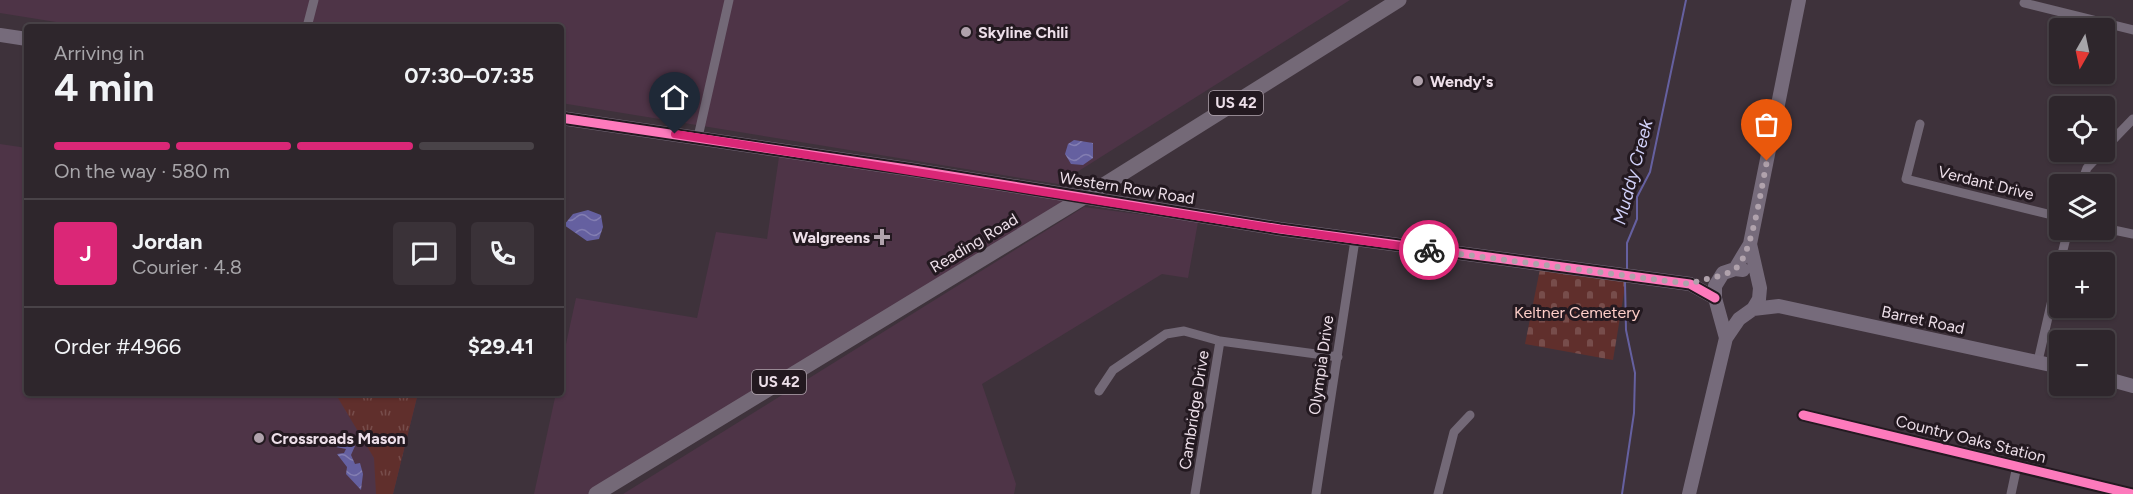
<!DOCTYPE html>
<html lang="en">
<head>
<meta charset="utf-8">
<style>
  body { margin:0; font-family:Figtree,sans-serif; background:#3a3238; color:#f1f3f6; height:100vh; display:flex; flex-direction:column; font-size:22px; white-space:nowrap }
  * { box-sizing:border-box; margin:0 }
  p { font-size:20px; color:#a7a5a9 }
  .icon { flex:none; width:33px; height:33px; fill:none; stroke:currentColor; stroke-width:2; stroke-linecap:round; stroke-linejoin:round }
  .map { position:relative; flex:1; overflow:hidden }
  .sheet { position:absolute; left:24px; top:24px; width:540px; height:372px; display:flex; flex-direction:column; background:#2e262c; border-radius:6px; box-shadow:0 2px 4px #0004,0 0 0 2px #494348 }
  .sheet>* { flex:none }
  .needle { width:39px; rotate:189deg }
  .buttons { position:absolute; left:2049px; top:18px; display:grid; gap:12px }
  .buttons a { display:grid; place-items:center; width:66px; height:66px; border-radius:6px; background:#2e262c; box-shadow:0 2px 4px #0004,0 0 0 2px #494348; font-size:30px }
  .pin { position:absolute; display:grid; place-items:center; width:51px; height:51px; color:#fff; margin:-62px -26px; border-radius:50% 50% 50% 0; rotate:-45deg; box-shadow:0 0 6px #0007 }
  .pin .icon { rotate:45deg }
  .courier { position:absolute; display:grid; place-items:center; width:60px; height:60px; margin:-30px; border:4px solid #db2777; border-radius:50%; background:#fff; color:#222; box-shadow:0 2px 8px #0007 }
  .head em { font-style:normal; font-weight:700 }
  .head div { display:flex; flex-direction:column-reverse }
  .head { display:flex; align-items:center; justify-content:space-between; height:102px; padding:0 30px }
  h1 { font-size:39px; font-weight:700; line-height:45px }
  .bar { display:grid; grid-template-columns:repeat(4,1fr); gap:9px 6px; align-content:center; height:72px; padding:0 30px }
  .bar i { height:8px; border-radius:4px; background:#494348 }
  .bar .active { background:#db2777 }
  .bar p { grid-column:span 4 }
  .line { display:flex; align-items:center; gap:15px; padding:0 30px; border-top:2px solid #494348 }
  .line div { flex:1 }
  .round { display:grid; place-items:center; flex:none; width:63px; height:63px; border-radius:6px; background:#3a3238 }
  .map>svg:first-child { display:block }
</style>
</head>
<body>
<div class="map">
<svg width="2133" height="494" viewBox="0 0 2133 494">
  <defs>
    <pattern id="grass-tufts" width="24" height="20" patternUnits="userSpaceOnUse" patternTransform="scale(1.5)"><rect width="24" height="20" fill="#602f2c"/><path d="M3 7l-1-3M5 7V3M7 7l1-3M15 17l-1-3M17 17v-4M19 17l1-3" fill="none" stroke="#774d4b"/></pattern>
    <pattern id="cemetery-stones" width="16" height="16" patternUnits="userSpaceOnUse" patternTransform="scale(1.5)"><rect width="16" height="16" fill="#602f2c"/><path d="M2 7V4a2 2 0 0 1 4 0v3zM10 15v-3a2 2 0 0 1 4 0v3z" fill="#774d4b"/></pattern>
    <pattern id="water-waves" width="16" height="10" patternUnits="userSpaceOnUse" patternTransform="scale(1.5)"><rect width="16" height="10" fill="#6560a0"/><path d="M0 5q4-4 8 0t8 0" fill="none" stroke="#837eb2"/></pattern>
  </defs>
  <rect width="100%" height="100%" fill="#3e323b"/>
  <!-- built -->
  <path fill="#4e3447" d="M 0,0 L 1350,0 L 1058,184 L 561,103 L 561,27 L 87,27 L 0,13 Z
    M 0,144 L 27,148 L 27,393 L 418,393 L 393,494 L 0,494 Z
    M 780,150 L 1081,198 L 596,494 L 534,494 L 556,393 L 561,393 L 561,367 L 576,298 L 697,318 L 716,232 L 767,239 Z
    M 1084,207 L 1198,222 L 1188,278 L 1162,274 L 982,384 L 1016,484 L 1014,494 L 623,494 Z"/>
  <!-- grass -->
  <path fill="url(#grass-tufts)" d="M 335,393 L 418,393 L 393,494 L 376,494 L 374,458 Z"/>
  <!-- cemetery -->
  <path fill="url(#cemetery-stones)" d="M 1540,269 L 1627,275 L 1613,360 L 1525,344 Z"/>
  <!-- water -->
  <path fill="url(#water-waves)" d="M 1074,140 L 1093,143 L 1093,158 L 1083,165 L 1071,164 L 1065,154 L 1068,144 Z
    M 588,210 L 601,215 L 603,227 L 599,239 L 587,241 L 564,225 L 573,214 Z
    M 343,440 L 355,446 L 351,455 L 355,464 L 360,463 L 363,474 L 361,490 L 346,474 L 347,467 L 337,454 L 344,453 L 346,449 L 336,447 Z"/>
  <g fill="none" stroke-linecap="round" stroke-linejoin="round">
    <!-- stream -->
    <path stroke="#6560a0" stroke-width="2" d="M 1627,270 L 1627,243 L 1637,219 L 1637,197 L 1650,172 L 1686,0
      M 1622,494 L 1634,413 L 1635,373 L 1626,330 L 1625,282"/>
    <!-- street -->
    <path stroke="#736977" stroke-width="9" d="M 2024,3 L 2133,30
      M 307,27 L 314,0
      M 1920,124 L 1906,179 L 2060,217
      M 698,137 L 729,0
      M 2104,149 L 2133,119
      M 2081,184 L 2087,168 L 2102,152
      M 2104,228 L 2133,234
      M 2060,262 L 2068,230
      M 2038,361 L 2060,265
      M 1099,391 L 1113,370 L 1166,334 L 1184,331 L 1220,341
      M 1803,415 L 2132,494
      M 1195,494 L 1220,341 L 1338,357
      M 1316,494 L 1355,240
      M 1438,494 L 1454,432 L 1470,415
      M 2011,494 L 2017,466"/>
    <!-- secondary -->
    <path stroke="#766b7b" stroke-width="14" d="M 0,35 L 27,39
      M 561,118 L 914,170 L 1280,229 L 1690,284 L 1715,298
      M 1735,269 L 1750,244 L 1799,0
      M 1753,309 L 1779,306 L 2060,367
      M 1726,338 L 1715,298 L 1715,286 L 1723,273 L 1735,269 L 1743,270
      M 2104,378 L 2133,386
      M 1689,494 L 1726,338 L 1739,319 L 1753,309 L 1759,299 L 1760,288 L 1750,244"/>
    <!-- primary -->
    <path stroke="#746977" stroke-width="15" d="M 596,494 L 1107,183 L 1399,0"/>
    <defs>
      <path id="cycleway" d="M 561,118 L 914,170 L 1280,229 L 1690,284 L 1715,298
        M 1803,415 L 2132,494"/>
    </defs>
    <!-- cycleway casing -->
    <use href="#cycleway" stroke="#231920" stroke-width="13"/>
    <!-- cycleway -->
    <use href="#cycleway" stroke="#fd7abc" stroke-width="9"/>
  </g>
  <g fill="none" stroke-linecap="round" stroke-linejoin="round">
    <!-- done -->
    <path stroke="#b0a2ac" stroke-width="6" stroke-dasharray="0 10.8" d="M 1429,250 L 1690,284 C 1704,278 1722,278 1735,269 C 1752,257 1762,183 1767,161"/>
    <!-- route -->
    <path stroke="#db2777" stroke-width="8" d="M 675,134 L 1265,227 L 1429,250"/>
  </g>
  <!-- markers -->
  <g fill="#b0a2ac" stroke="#231920" stroke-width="2">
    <circle cx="966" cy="32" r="6"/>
    <circle cx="1418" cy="81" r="6"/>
    <path d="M879 228h6v6h6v6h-6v6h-6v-6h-6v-6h6z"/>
    <circle cx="259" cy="438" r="6"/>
  </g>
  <g text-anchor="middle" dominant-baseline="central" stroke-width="6" stroke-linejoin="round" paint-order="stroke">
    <!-- shield labels -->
    <g fill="#231920" stroke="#b0a4ad" stroke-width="1.5">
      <rect x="1209" y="91" width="54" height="24" rx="4.5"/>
      <rect x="752" y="370" width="54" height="24" rx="4.5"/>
    </g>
    <g font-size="15" font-weight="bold" fill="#eddfe9">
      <text x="1236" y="103">US 42</text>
      <text x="779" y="382">US 42</text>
    </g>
    <!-- poi labels -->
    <g font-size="16" font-weight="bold" fill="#eddfe9" stroke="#231920" text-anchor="start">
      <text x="978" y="32">Skyline Chili</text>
      <text x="1430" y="81">Wendy's</text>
      <text x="870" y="237" text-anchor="end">Walgreens</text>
      <text x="271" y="438">Crossroads Mason</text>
    </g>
    <!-- street labels -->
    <g font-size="16" fill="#eddfe9" stroke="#231920">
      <text transform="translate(1986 183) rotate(14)">Verdant Drive</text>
      <text transform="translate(1127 188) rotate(9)">Western Row Road</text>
      <text transform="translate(974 243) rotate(-31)">Reading Road</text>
      <text transform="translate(1923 320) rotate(12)">Barret Road</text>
      <text transform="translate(1321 365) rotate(-82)">Olympia Drive</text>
      <text transform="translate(1194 410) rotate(-81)">Cambridge Drive</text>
      <text transform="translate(1971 439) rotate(14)">Country Oaks Station</text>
    </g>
    <!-- park labels -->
    <g font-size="16" fill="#fecec8" stroke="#231920">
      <text x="1577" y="312">Keltner Cemetery</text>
    </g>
    <!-- water labels -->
    <g font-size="18" font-style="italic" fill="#d1d1f9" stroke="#231920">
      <text transform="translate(1633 172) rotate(-75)">Muddy Creek</text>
    </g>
  </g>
</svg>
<div class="buttons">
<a><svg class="needle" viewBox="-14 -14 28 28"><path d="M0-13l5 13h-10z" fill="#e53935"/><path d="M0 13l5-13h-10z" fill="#a7a5a9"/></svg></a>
<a><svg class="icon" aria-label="locate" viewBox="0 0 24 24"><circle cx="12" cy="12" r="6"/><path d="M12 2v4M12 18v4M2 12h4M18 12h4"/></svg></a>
<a><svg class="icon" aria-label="layers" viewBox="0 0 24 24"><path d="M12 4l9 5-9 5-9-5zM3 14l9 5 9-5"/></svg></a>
<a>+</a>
<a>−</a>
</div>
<div class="pin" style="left:1767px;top:161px;background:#ea580c"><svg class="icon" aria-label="bag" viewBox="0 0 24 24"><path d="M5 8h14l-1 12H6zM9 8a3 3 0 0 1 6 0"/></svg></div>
<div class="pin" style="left:675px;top:134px;background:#1f2937"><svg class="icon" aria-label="home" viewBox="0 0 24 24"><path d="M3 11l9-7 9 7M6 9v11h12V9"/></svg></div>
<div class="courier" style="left:1429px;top:250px"><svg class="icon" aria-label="bike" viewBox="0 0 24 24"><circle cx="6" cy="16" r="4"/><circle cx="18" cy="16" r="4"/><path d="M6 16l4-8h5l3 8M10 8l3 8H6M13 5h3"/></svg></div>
<section class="sheet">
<div class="head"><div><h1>4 min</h1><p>Arriving in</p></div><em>07:30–07:35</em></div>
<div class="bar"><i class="active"></i><i class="active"></i><i class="active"></i><i></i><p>On the way · 580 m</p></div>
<div class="line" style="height:108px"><b class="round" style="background:#db2777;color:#fff">J</b><div><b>Jordan</b><p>Courier · 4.8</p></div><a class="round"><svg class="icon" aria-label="chat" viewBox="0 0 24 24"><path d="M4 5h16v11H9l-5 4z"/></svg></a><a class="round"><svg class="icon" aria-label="phone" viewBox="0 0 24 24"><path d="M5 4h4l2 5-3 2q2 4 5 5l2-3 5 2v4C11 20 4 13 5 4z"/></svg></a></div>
<div class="line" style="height:78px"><div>Order #4966</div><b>$29.41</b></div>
</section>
</div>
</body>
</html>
